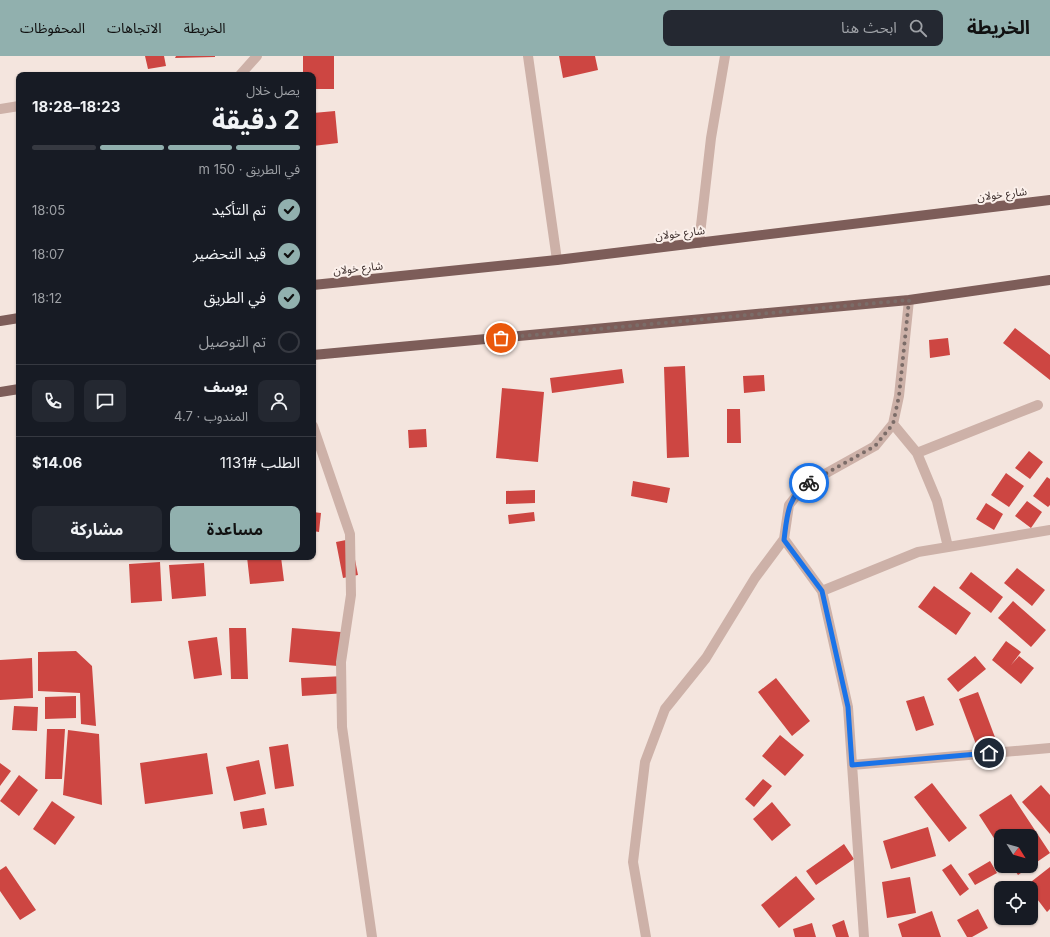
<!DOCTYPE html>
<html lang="ar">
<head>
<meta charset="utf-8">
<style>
  body { margin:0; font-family:Inter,"Noto Sans Arabic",sans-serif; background:#242831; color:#f1f3f6; direction:rtl; height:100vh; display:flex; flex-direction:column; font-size:15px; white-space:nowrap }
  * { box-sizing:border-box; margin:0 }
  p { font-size:13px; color:#9ea1a6 }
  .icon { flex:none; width:22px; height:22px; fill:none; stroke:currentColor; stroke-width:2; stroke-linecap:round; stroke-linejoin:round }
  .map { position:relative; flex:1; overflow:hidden; direction:ltr }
  .side { position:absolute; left:16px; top:16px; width:300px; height:488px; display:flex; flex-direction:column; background:#171b24; border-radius:8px; box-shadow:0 1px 3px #0004; direction:rtl }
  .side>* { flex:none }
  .needle { width:26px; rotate:127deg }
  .controls { position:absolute; left:994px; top:773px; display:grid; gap:8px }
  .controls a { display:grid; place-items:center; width:44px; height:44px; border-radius:8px; background:#171b24; box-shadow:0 1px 3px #0004; font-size:20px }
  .pin { position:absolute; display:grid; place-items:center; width:34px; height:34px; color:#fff; margin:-17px; border:2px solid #fff; border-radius:50%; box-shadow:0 1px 4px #0007 }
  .courier { position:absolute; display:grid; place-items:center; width:40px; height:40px; margin:-20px; border:3px solid #1a73e8; border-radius:50%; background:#fff; color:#222; box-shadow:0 1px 5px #0007 }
  .head em { font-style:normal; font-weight:700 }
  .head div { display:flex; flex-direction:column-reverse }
  .head { display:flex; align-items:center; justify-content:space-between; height:68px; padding:0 16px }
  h1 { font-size:26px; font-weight:700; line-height:30px }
  .bar { display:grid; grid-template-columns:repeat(4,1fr); gap:6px 4px; align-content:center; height:48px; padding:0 16px }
  .bar i { height:5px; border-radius:3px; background:#363941 }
  .bar .current { background:#91b0ae }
  .bar p { grid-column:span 4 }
  .line { display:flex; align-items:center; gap:10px; padding:0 16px; border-top:1px solid #363941 }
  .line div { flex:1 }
  .round { display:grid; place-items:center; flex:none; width:42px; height:42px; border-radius:8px; background:#242831 }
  ol { padding:0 16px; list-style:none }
  li { display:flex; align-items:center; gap:12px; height:44px }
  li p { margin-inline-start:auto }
  li .icon { padding:4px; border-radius:50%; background:#91b0ae; color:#111; stroke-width:4 }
  li:last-child { color:#9ea1a6 }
  li i { width:22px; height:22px; border:2px solid #363941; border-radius:50% }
  .action { display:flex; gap:8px; margin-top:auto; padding:8px 16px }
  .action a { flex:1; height:46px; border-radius:8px; background:#91b0ae; color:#111; font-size:16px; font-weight:700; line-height:46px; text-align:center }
  .action a+a { background:#242831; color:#f1f3f6 }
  header { display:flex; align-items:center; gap:24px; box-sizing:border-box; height:56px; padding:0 20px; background:#91b0ae; color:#111 }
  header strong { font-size:19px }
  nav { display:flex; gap:22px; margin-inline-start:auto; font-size:14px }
  .search { width:280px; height:36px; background:#242831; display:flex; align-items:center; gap:10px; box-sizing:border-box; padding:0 14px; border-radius:8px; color:#9ea1a6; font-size:15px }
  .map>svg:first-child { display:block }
</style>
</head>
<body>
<header>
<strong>الخريطة</strong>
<div class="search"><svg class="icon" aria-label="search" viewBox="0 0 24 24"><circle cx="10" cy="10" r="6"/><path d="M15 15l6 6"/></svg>ابحث هنا</div>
<nav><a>الخريطة</a><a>الاتجاهات</a><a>المحفوظات</a></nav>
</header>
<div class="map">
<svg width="1050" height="881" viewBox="0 0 1050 881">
  <rect width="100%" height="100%" fill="#f4e5de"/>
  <!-- building -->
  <path fill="#cd4642" d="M 145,0 L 164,0 L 166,10 L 148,13 Z
    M 176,0 L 215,0 L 215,1 L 175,2 Z
    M 303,0 L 334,0 L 334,33 L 313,33 L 313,19 L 303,19 Z
    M 559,0 L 595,0 L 598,14 L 563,22 Z
    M 335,55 L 338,87 L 313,90 L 313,57 Z
    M 1015,272 L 1050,299 L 1050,324 L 1003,287 Z
    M 948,282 L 950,299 L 930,302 L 929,284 Z
    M 685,310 L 689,401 L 667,402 L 664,311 Z
    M 622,313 L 624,327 L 552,337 L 550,322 Z
    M 764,319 L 765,335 L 744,337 L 743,320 Z
    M 502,332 L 544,336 L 538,406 L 496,402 Z
    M 727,353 L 740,353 L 741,387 L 727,387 Z
    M 426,373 L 427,391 L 409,392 L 408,374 Z
    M 1029,395 L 1043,406 L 1030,423 L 1015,412 Z
    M 1006,417 L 1024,430 L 1009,451 L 991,439 Z
    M 1047,421 L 1050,423 L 1050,449 L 1048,451 L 1033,440 Z
    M 633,425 L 670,432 L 667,447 L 631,440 Z
    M 535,434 L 535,447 L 506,448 L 506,435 Z
    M 1027,445 L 1042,456 L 1031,472 L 1015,460 Z
    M 986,447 L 1003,458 L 994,474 L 976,463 Z
    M 313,456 L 321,457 L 319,476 L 313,475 Z
    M 534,456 L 535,465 L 509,468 L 508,459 Z
    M 351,483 L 358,519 L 343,522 L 336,486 Z
    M 247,501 L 281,501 L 284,525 L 250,528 Z
    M 160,506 L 162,545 L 131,547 L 129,508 Z
    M 204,507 L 206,540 L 172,543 L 169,509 Z
    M 1017,512 L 1045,534 L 1032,550 L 1004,527 Z
    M 971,516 L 1003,541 L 991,557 L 959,532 Z
    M 934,530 L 971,557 L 956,579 L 918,551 Z
    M 1013,545 L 1046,574 L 1031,591 L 998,562 Z
    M 229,572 L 246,572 L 248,623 L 231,623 Z
    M 292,572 L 341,576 L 338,610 L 289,606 Z
    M 217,581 L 222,619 L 194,623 L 188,585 Z
    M 1006,585 L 1021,596 L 1011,609 L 1019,600 L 1034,612 L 1021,628 L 992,604 Z
    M 76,595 L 92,610 L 96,670 L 81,668 L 80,637 L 38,635 L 38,596 Z
    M 975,600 L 986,613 L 958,636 L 947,623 Z
    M 32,602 L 33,642 L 0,644 L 0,604 Z
    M 345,620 L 346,637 L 302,640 L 301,622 Z
    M 776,622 L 810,665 L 792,680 L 758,636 Z
    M 978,636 L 996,684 L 977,691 L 959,643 Z
    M 76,640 L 76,662 L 45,663 L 45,641 Z
    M 924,640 L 934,669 L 916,675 L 906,645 Z
    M 14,650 L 38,651 L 37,675 L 12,674 Z
    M 47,673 L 65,673 L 62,723 L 45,723 Z
    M 68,674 L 99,678 L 102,749 L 63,739 Z
    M 780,679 L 804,699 L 785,720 L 762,700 Z
    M 288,688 L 294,730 L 275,733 L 269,691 Z
    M 207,697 L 213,738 L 145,748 L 140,707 Z
    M 259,704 L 266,738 L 234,745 L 226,711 Z
    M 0,707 L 11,715 L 0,730 Z
    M 19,719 L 38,734 L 19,760 L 0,745 Z
    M 763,723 L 772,730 L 754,751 L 745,743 Z
    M 932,727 L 967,772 L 949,786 L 914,741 Z
    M 1041,729 L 1050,739 L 1050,778 L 1022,746 Z
    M 1011,738 L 1050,797 L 1018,819 L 1012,810 L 1031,810 L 1031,780 L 1001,780 L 1001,793 L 979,759 Z
    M 52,745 L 75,761 L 55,789 L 33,773 Z
    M 772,746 L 791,769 L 772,785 L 753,763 Z
    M 264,752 L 267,769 L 243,773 L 240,756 Z
    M 928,771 L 936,800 L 891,813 L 883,785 Z
    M 844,788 L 854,803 L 816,829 L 806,815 Z
    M 990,805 L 997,817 L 975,829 L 968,818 Z
    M 951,808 L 969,833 L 960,840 L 942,814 Z
    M 6,810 L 36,854 L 20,864 L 0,835 L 0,814 Z
    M 1050,811 L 1050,853 L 1047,856 L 1031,835 L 1031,832 L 1027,829 Z
    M 796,820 L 815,843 L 779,872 L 761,849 Z
    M 910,821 L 916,857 L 887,862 L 882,826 Z
    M 978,853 L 988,872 L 972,881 L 967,881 L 957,864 Z
    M 932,855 L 941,881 L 902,881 L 898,868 Z
    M 844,864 L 849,881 L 836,881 L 832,869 Z
    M 812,867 L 816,881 L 795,881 L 793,873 Z"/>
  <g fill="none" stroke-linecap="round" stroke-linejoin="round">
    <!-- minor -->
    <path stroke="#cdb1a8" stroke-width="10" d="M 528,0 L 557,204
      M 240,19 L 257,0
      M 0,53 L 19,50
      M 699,187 L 711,82 L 725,0
      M 893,368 L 917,397 L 937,445 L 948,491
      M 313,370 L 350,478 L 351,539 L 341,606 L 342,671 L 372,881
      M 917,397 L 1038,349
      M 822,535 L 918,496 L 1050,474
      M 852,709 L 1050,692
      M 646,881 L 633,806 L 645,706 L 665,653 L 706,602 L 755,522 L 784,483
      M 864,881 L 848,651 L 822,535 L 784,483 L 789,449 L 805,429 L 875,390 L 893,368 L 899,340 L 909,244"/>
    <!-- major -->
    <path stroke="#7d5d59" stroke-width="10" d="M 313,229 L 557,204 L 1050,144
      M 0,265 L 19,262
      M 313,299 L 909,244 L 1050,224
      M 0,336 L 19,333"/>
  </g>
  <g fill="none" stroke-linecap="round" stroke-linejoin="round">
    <!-- done -->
    <path stroke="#7b6c68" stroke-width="4" stroke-dasharray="0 7.2" d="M 501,282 L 909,244 L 899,340 L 893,368 L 875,390 L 809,427"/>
    <!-- route -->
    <path stroke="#1a73e8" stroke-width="5" d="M 809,427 C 787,440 787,461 784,484 L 822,535 L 848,651 L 852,709 L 989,697"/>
  </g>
  <g text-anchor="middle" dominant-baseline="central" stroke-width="4" stroke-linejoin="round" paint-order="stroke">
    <!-- street labels -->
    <g font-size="11" fill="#3a2b29" stroke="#fbf0eb">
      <text transform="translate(1002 138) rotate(-7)">شارع خولان</text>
      <text transform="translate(680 177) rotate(-7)">شارع خولان</text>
      <text transform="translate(358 212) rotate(-6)">شارع خولان</text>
    </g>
  </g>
</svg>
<div class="controls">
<a><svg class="needle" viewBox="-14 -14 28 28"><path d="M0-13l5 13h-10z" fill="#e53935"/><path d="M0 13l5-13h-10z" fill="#9ea1a6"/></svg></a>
<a><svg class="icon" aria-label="locate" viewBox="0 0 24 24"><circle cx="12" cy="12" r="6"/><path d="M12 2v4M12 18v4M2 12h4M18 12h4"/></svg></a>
</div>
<div class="pin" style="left:501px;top:282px;background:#ea580c"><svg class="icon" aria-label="bag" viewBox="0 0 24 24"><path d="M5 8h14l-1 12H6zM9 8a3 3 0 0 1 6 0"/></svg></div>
<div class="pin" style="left:989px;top:697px;background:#1f2937"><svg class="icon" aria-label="home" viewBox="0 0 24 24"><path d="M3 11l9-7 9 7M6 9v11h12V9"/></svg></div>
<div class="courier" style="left:809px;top:427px"><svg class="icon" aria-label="bike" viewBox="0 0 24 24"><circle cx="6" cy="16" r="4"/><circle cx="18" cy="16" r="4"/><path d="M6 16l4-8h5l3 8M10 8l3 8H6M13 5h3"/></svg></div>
<section class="side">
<div class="head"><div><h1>2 دقيقة</h1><p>يصل خلال</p></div><em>18:23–18:28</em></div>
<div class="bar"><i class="current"></i><i class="current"></i><i class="current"></i><i></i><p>في الطريق · 150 m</p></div>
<ol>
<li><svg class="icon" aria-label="check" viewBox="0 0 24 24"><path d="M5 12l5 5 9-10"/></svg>تم التأكيد<p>18:05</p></li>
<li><svg class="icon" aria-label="check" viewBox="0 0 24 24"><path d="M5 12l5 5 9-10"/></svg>قيد التحضير<p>18:07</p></li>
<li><svg class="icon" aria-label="check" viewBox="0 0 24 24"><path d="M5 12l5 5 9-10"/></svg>في الطريق<p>18:12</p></li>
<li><i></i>تم التوصيل</li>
</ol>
<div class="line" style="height:72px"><a class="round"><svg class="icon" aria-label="person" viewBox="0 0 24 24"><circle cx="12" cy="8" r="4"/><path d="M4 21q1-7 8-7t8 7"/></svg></a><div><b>يوسف</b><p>المندوب · 4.7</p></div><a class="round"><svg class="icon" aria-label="chat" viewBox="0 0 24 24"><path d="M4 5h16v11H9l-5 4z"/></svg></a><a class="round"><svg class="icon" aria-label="phone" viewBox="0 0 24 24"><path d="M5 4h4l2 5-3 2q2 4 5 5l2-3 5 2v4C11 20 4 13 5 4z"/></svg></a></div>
<div class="line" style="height:52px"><div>الطلب #1131</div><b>$14.06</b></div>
<div class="action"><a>مساعدة</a><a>مشاركة</a></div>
</section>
</div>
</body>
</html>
